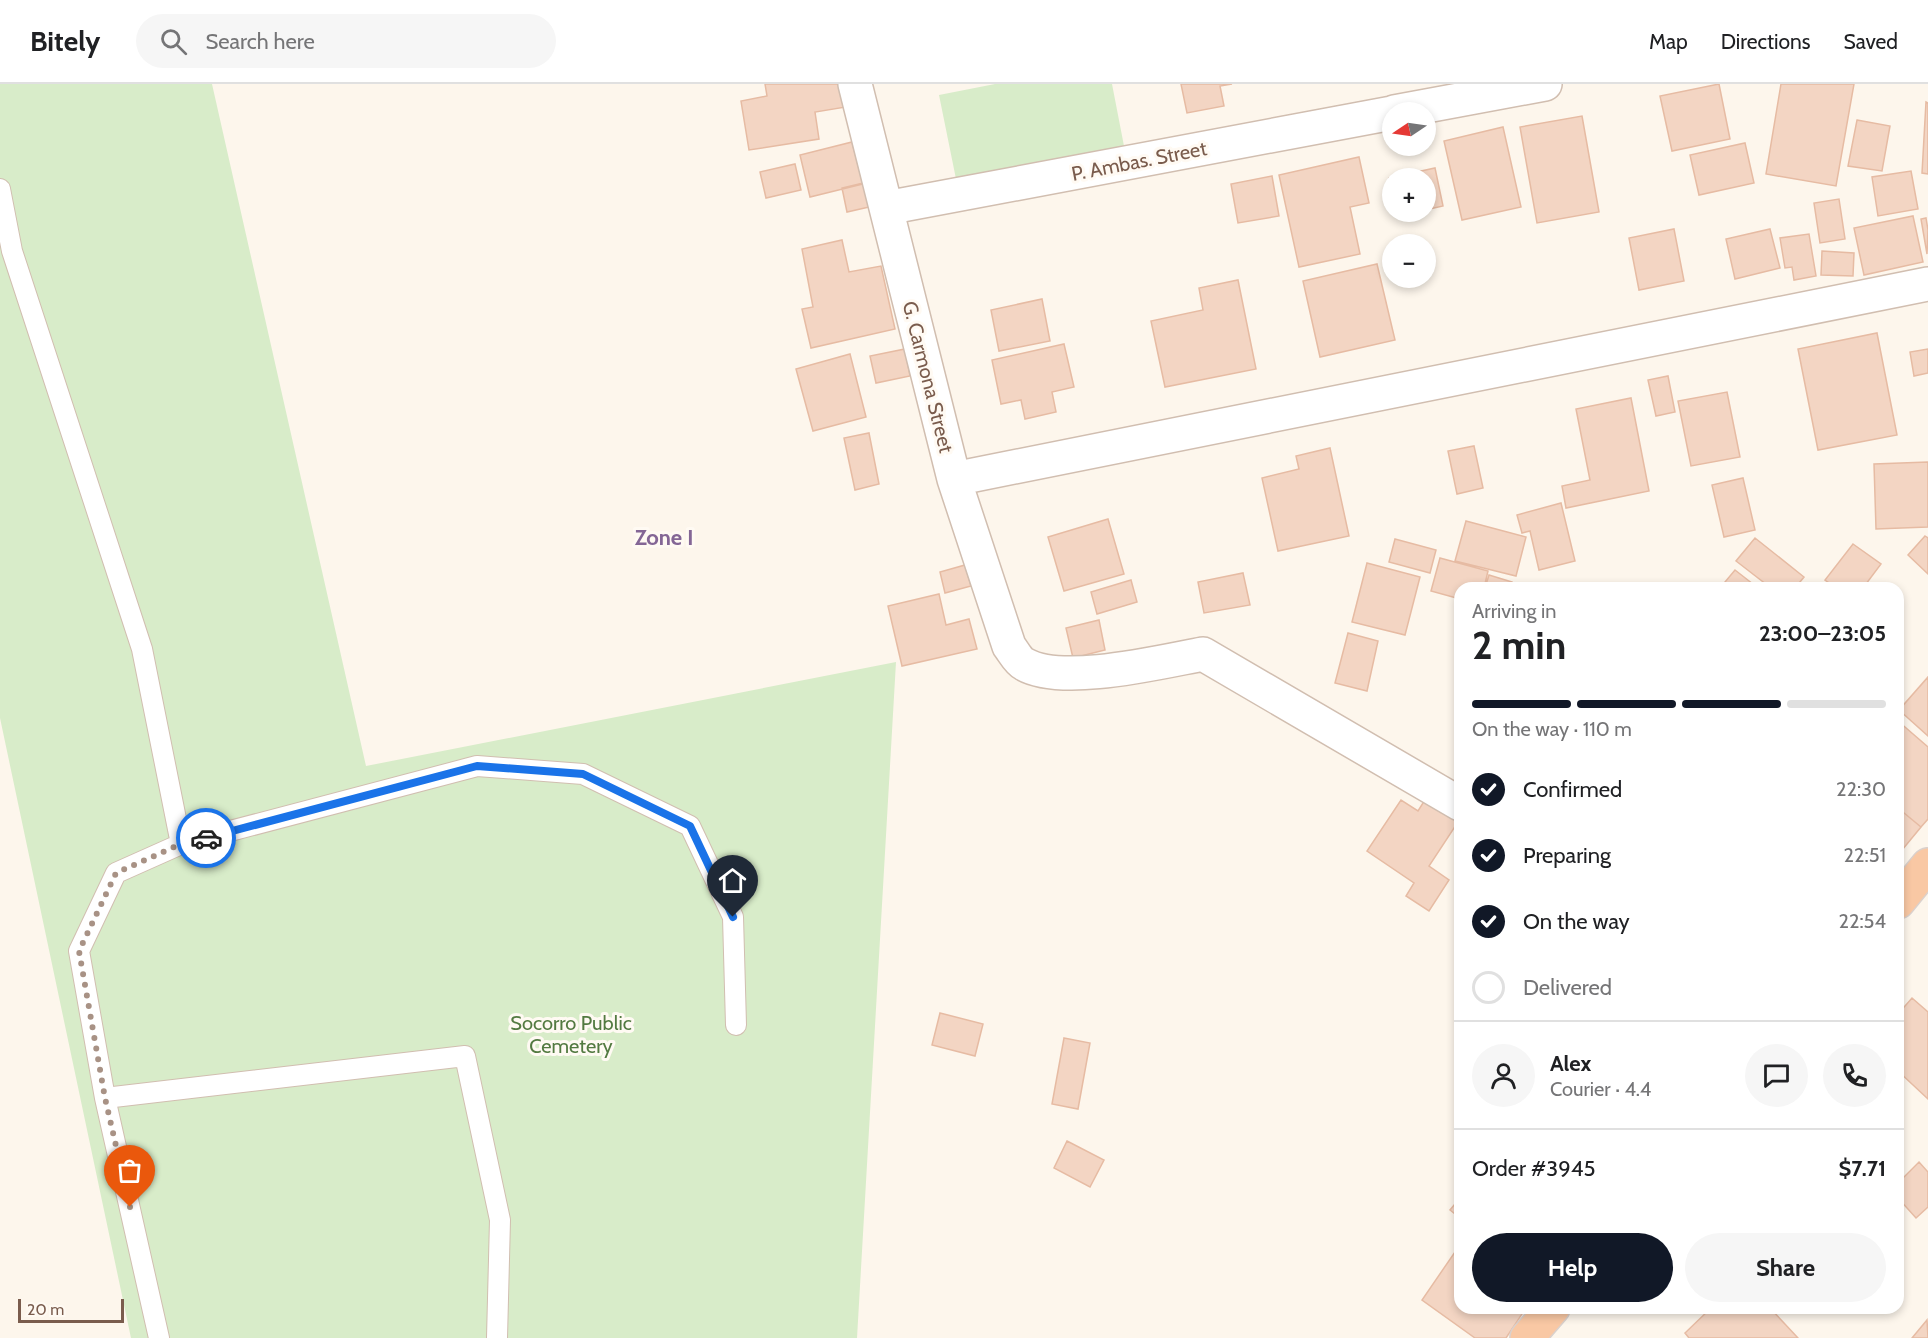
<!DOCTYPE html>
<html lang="en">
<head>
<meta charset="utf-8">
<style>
  body { margin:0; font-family:Cabin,sans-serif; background:#f6f6f6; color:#202124; height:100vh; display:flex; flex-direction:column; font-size:22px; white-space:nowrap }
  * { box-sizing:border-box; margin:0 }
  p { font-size:20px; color:#757577 }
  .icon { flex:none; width:33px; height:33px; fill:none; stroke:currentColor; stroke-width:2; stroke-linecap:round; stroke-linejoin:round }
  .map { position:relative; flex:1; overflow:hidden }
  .side { position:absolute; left:1454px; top:498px; width:450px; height:732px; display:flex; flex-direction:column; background:#fff; border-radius:18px; box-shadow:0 3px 9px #0003 }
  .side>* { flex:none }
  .needle { width:39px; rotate:257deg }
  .tools { position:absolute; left:1382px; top:18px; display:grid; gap:12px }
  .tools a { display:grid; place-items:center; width:54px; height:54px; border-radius:50%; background:#fff; box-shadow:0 3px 9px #0003; font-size:30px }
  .scale { position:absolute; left:18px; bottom:15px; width:106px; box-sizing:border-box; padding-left:6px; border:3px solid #7a5c4d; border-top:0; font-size:16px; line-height:21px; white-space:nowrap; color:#7a5c4d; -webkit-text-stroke:4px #fffaf3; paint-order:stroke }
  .pin { position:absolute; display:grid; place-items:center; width:51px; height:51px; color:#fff; margin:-62px -26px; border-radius:50% 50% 50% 0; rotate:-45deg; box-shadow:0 0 6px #0007 }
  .pin .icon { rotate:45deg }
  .courier { position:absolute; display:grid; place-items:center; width:60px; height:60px; margin:-30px; border:4px solid #1a73e8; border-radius:50%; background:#fff; color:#222; box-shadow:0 2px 8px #0007 }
  .head em { font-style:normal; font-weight:700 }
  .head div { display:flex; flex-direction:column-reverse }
  .head { display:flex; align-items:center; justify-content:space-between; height:102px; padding:0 18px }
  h1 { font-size:39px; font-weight:700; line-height:45px }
  .bar { display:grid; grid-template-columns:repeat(4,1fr); gap:9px 6px; align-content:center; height:72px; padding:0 18px }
  .bar i { height:8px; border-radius:4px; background:#e0e0e0 }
  .bar .active { background:#111827 }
  .bar p { grid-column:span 4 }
  .line { display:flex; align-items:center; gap:15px; padding:0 18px; border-top:2px solid #e0e0e0 }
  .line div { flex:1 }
  .round { display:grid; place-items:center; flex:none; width:63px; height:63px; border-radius:32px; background:#f6f6f6 }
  ol { padding:0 18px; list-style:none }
  li { display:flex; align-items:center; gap:18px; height:66px }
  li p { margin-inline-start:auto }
  li .icon { padding:6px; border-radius:50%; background:#111827; color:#fff; stroke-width:4 }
  li:last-child { color:#757577 }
  li i { width:33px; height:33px; border:3px solid #e0e0e0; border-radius:50% }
  .action { display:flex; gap:12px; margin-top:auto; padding:12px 18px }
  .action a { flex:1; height:69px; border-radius:36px; background:#111827; color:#fff; font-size:24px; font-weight:700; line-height:69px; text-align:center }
  .action a+a { background:#f6f6f6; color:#202124 }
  header { display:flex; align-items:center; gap:36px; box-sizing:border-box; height:84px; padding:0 30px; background:#fff; border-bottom:2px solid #e0e0e0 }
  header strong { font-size:28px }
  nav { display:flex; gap:33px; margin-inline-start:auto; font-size:21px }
  .search { width:420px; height:54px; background:#f6f6f6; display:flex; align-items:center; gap:15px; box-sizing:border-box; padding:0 21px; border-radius:33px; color:#757577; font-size:22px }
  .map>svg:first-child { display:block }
</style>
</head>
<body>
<header>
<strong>Bitely</strong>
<div class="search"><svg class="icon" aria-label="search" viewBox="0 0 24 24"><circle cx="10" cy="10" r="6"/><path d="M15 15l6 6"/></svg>Search here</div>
<nav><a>Map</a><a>Directions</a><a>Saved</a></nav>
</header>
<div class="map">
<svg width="1928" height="1254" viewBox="0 0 1928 1254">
  <rect width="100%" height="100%" fill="#fdf6ec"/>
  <!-- green -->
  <path fill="#d8ecc9" d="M 0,0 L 212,0 L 366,682 L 896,578 L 857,1254 L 131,1254 L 0,634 Z
    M 995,0 L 1112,0 L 1124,62 L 956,95 L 939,11 Z"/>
  <!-- building -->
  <path fill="#f3d5c3" stroke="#e6bba3" stroke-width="1.5" d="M 765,0 L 848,0 L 852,22 L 815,28 L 819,55 L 749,66 L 741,17 L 767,12 Z
    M 1181,0 L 1232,0 L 1220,2 L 1224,22 L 1187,29 Z
    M 1719,0 L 1730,55 L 1672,67 L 1660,12 Z
    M 1781,0 L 1854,0 L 1836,102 L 1766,90 Z
    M 1926,18 L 1928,19 L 1928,90 L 1922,89 Z
    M 1582,32 L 1599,128 L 1537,139 L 1520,43 Z
    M 1857,36 L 1890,42 L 1882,87 L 1848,82 Z
    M 1503,43 L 1521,123 L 1462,136 L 1444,57 Z
    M 852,58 L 863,100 L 810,113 L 800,71 Z
    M 1745,59 L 1754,99 L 1699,111 L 1690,71 Z
    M 1359,73 L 1369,119 L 1350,123 L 1360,170 L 1299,183 L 1279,91 Z
    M 795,80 L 801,106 L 766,114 L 760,88 Z
    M 1435,84 L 1443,122 L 1425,126 L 1425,94 L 1392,94 L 1392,106 L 1389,94 Z
    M 1911,87 L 1918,125 L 1878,132 L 1872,93 Z
    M 1272,92 L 1279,132 L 1238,139 L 1231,100 Z
    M 872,97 L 878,121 L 847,128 L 842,104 Z
    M 1839,115 L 1845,155 L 1820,159 L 1814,119 Z
    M 1913,132 L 1923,178 L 1864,191 L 1854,144 Z
    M 1926,134 L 1928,146 L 1927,170 L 1921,135 Z
    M 1674,145 L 1684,197 L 1639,206 L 1629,154 Z
    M 1770,145 L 1780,184 L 1735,195 L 1726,155 Z
    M 1809,150 L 1816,192 L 1794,196 L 1792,183 L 1785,184 L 1780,154 Z
    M 842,156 L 849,188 L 881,182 L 895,245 L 811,264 L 802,225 L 813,223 L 802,165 Z
    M 1822,167 L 1854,169 L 1853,192 L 1821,191 Z
    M 1377,180 L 1395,256 L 1320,273 L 1303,197 Z
    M 1238,196 L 1256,285 L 1165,303 L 1151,237 L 1203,226 L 1199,204 Z
    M 1042,215 L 1050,257 L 999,267 L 991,226 Z
    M 1877,249 L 1897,351 L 1818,366 L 1798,265 Z
    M 1064,260 L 1074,303 L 1052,308 L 1056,328 L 1025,335 L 1021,316 L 1001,320 L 992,276 Z
    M 905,265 L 910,292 L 876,299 L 870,272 Z
    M 1928,265 L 1928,289 L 1914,292 L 1910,268 Z
    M 850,270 L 866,333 L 813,347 L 796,285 Z
    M 1668,292 L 1675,328 L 1656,332 L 1648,296 Z
    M 1727,308 L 1740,373 L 1691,382 L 1678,317 Z
    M 1631,314 L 1649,407 L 1566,424 L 1562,402 L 1590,396 L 1576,325 Z
    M 869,349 L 879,400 L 855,406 L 844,354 Z
    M 1474,362 L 1483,404 L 1457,410 L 1448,367 Z
    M 1330,364 L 1349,452 L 1278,467 L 1262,394 L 1299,385 L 1296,372 Z
    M 1928,378 L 1928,443 L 1876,445 L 1874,380 Z
    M 1743,394 L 1755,446 L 1724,453 L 1712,401 Z
    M 1561,419 L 1575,477 L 1539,486 L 1530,447 L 1522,449 L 1517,431 Z
    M 1108,435 L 1124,490 L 1064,507 L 1048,453 Z
    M 1466,437 L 1526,453 L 1516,492 L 1455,477 Z
    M 1925,452 L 1928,454 L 1928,490 L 1908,471 Z
    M 1755,454 L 1804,493 L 1795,504 L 1771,504 L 1736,477 Z
    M 1395,455 L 1436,466 L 1430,489 L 1389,478 Z
    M 1853,460 L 1881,480 L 1863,504 L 1836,504 L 1825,496 Z
    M 1440,474 L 1488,487 L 1484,504 L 1460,504 L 1460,515 L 1431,507 Z
    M 1367,479 L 1420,493 L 1405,551 L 1352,538 Z
    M 965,481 L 971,502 L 945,509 L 940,488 Z
    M 1735,486 L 1758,504 L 1720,504 Z
    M 1243,489 L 1250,521 L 1204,529 L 1198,498 Z
    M 1489,491 L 1512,498 L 1510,504 L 1485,504 Z
    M 1131,496 L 1137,518 L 1097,530 L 1091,508 Z
    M 939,510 L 946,541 L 969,535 L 977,565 L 902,582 L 888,522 Z
    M 1099,536 L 1105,566 L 1073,574 L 1066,544 Z
    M 1348,549 L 1378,557 L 1367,607 L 1335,599 Z
    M 1928,593 L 1928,652 L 1899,626 Z
    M 1898,637 L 1928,663 L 1928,735 L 1921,743 L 1898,724 Z
    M 1428,711 L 1460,735 L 1429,782 L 1449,796 L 1429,827 L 1406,812 L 1414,799 L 1367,767 L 1401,716 L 1418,727 Z
    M 1898,724 L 1921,743 L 1898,771 Z
    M 1912,914 L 1928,928 L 1928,1015 L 1898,987 L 1898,930 Z
    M 940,929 L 983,940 L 975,972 L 932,961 Z
    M 1064,954 L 1090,959 L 1078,1025 L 1052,1020 Z
    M 1067,1057 L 1104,1076 L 1090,1103 L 1054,1084 Z
    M 1919,1078 L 1928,1088 L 1928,1123 L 1916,1134 L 1898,1114 L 1898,1099 Z
    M 1460,1114 L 1460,1134 L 1450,1126 Z
    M 1455,1168 L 1460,1171 L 1460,1224 L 1526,1224 L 1506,1254 L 1475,1254 L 1422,1216 Z
    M 1711,1224 L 1770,1224 L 1798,1254 L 1689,1254 L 1685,1249 Z
    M 1927,1236 L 1928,1254 L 1912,1254 Z"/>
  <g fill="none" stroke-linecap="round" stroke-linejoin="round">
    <defs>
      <path id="service" d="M 0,105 L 12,167 L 142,565 L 181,760 L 116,789 L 79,867 L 105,1014 L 159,1254
        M 181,760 L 477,682 L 583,690 L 690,742 L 733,833 L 736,941
        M 105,1014 L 465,972 L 500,1136 L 497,1254"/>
      <path id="minor" d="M 855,0 L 954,395 L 1009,562 C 1013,567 1018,577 1024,580 C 1062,602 1160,578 1203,570 L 1460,720
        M 1394,28 L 1545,0
        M 886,124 L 1392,29
        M 954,395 L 1928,200"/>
      <path id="trunk" d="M 1898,818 L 1928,781
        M 1527,1254 L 1553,1224"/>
    </defs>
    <!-- service casing -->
    <use href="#service" stroke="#d1beb0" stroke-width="22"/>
    <!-- minor casing -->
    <use href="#minor" stroke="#d1beb0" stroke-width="36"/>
    <!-- trunk casing -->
    <use href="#trunk" stroke="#dad1cd" stroke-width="36"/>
    <!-- service -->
    <use href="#service" stroke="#fff" stroke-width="20"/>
    <!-- minor -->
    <use href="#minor" stroke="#fff" stroke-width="33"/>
    <!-- trunk -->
    <use href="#trunk" stroke="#f9c8a4" stroke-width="33"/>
  </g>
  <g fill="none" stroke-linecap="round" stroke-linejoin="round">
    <!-- done -->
    <path stroke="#a89285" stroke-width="6" stroke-dasharray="0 10.8" d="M 130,1123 L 105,1014 L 79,867 L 116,789 L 181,760 L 206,754"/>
    <!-- route -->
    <path stroke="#1a73e8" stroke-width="8" d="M 206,754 L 477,682 L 583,690 L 690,742 L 733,833"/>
  </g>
  <g text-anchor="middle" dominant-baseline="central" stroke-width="6" stroke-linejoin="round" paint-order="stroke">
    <!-- street labels -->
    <g font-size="20" fill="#7a5c4d" stroke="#fffaf3">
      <text transform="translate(1139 77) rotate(-11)">P. Ambas. Street</text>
      <text transform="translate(928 293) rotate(76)">G. Carmona Street</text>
    </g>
    <!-- park labels -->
    <g font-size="20" fill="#537a41" stroke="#fffaf3">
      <text x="571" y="939">Socorro Public<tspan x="571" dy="23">Cemetery</tspan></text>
    </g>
    <!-- quarter labels -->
    <g font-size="22" font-weight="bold" fill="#846695" stroke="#fffaf3">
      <text x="664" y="453">Zone I</text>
    </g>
  </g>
</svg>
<div class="tools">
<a><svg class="needle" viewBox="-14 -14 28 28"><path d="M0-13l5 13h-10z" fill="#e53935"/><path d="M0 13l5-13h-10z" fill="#757577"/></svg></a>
<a>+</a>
<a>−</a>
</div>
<div class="scale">20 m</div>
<div class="pin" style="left:130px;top:1123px;background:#ea580c"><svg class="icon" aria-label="bag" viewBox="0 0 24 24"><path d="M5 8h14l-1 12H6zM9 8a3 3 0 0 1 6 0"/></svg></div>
<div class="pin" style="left:733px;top:833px;background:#1f2937"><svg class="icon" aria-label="home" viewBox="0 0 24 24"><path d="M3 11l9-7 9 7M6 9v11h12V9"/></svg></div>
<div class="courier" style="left:206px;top:754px"><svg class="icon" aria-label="car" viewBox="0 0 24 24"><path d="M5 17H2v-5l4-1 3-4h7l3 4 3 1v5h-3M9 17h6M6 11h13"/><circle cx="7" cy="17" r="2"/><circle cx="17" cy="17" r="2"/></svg></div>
<section class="side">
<div class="head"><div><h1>2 min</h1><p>Arriving in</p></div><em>23:00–23:05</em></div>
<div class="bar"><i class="active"></i><i class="active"></i><i class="active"></i><i></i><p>On the way · 110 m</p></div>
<ol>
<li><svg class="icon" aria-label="check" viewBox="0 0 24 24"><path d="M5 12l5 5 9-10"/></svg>Confirmed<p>22:30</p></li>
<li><svg class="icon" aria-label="check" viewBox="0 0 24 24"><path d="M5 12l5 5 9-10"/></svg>Preparing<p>22:51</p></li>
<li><svg class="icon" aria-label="check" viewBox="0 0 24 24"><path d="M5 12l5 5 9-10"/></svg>On the way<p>22:54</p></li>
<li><i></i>Delivered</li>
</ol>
<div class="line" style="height:108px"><a class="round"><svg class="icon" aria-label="person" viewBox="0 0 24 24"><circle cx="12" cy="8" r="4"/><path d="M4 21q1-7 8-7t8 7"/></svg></a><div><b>Alex</b><p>Courier · 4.4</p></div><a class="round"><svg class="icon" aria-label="chat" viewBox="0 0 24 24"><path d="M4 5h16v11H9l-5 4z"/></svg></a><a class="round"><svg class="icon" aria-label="phone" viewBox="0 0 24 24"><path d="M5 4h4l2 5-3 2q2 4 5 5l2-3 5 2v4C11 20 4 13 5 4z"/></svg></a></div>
<div class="line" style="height:78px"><div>Order #3945</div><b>$7.71</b></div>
<div class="action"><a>Help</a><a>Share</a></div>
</section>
</div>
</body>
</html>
